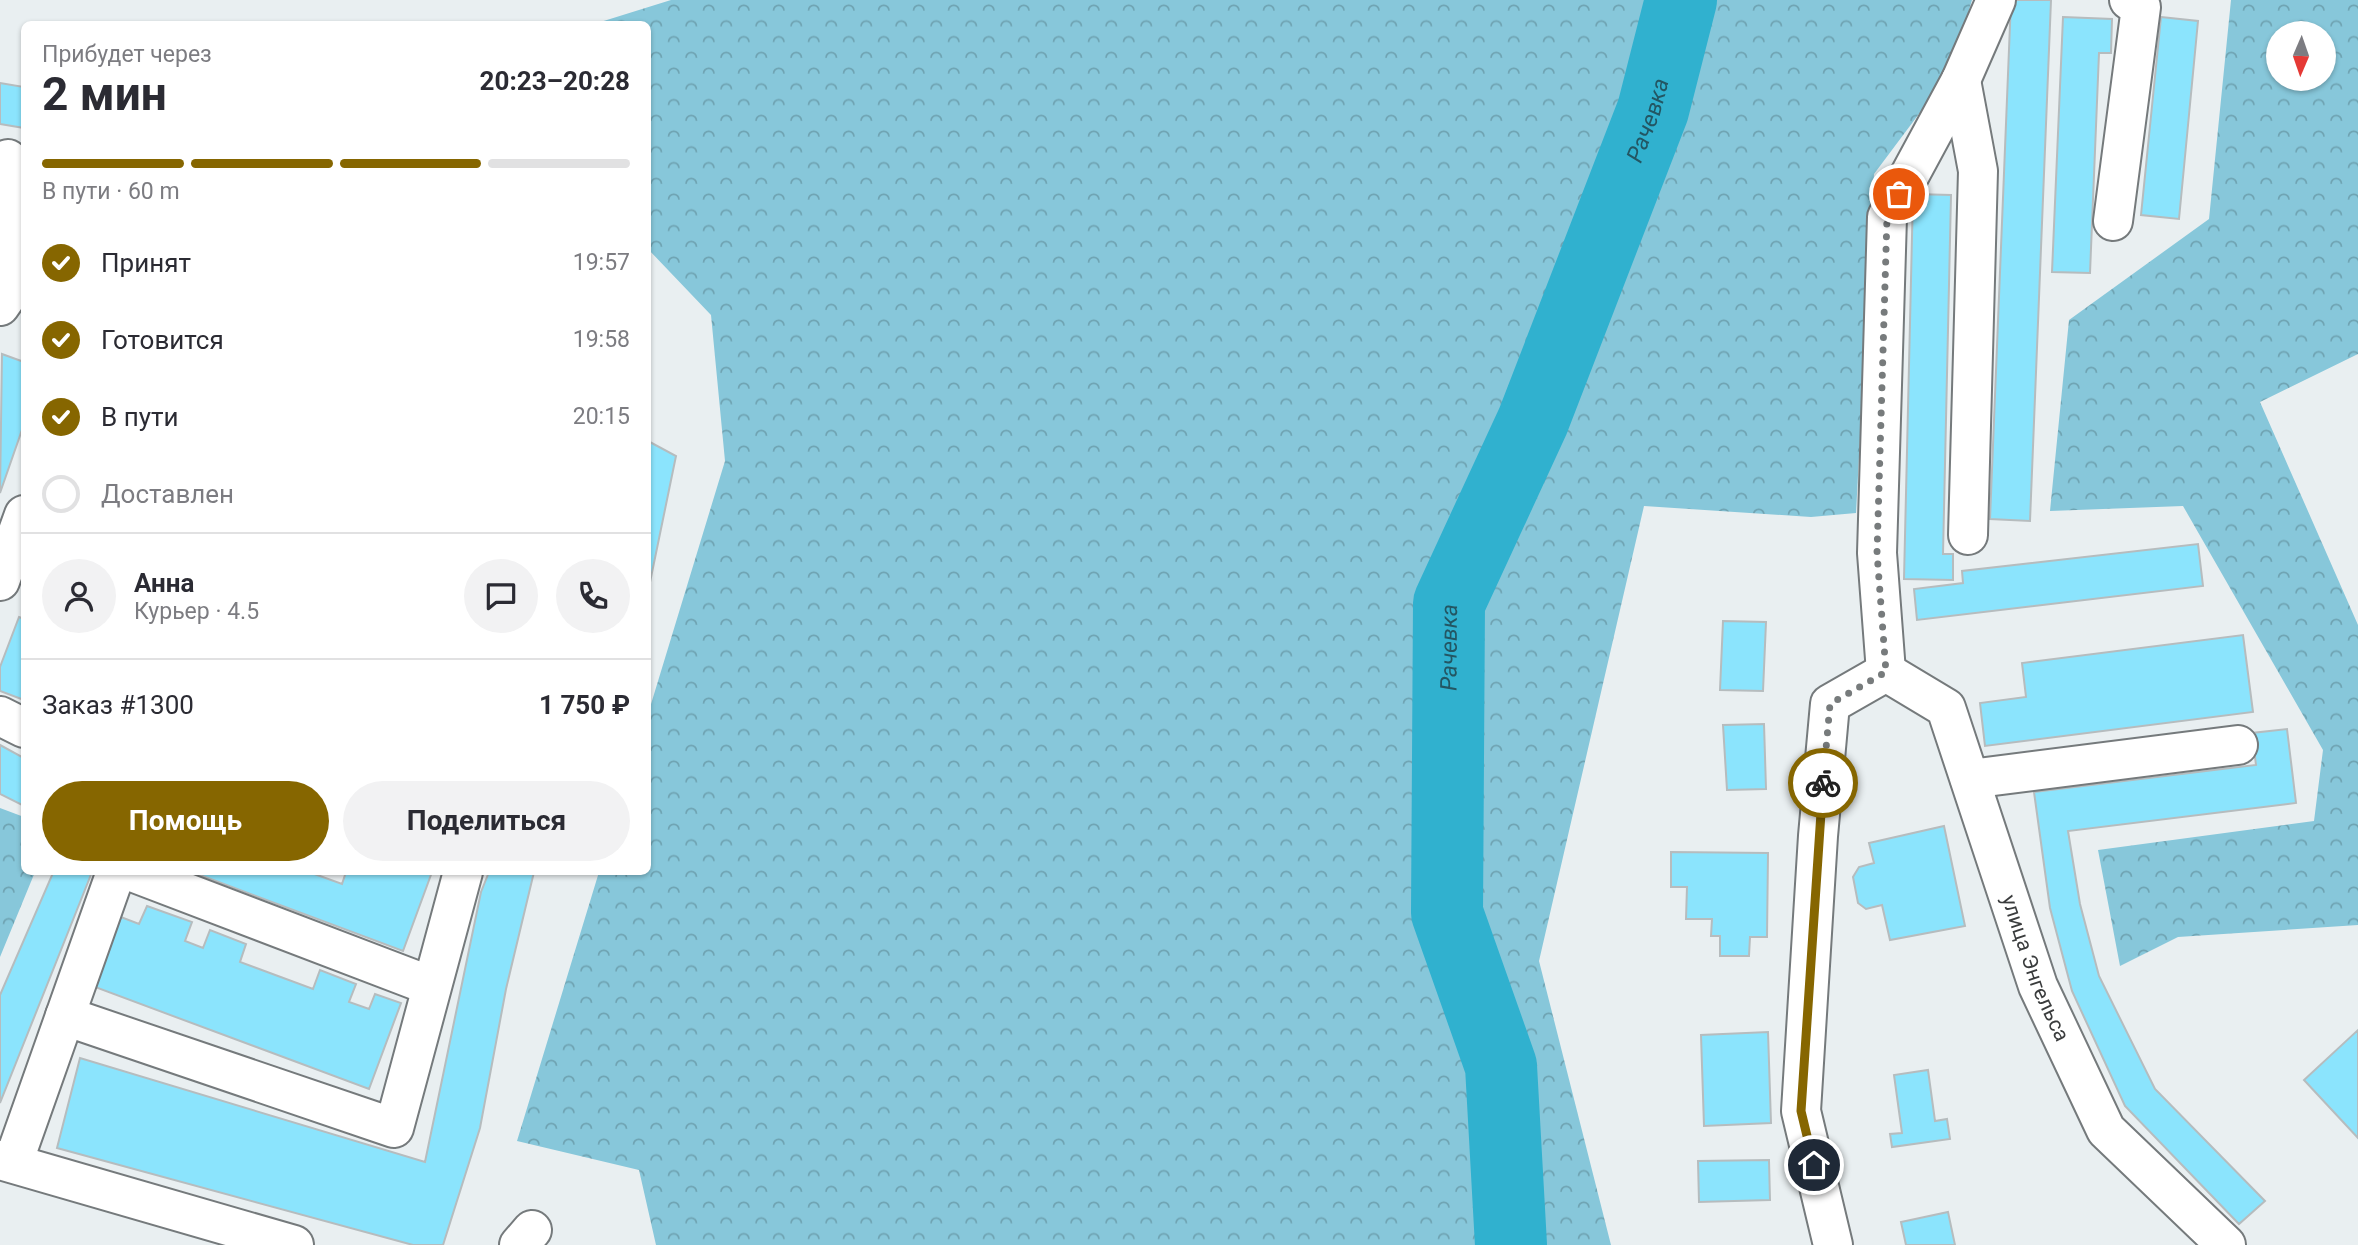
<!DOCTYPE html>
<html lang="ru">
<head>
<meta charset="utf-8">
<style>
  body { margin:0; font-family:Roboto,sans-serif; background:#f2f2f3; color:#2b2b33; height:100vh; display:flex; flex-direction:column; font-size:26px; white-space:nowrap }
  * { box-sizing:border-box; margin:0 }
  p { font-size:23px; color:#7c7c81 }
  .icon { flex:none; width:38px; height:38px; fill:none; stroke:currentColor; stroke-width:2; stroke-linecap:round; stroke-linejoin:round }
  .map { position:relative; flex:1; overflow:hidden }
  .panel { position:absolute; left:21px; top:21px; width:630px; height:854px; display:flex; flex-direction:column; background:#fff; border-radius:10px; box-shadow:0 2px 5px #0004 }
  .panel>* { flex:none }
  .needle { width:46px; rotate:182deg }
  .controls { position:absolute; left:2266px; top:21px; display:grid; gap:14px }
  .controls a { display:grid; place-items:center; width:70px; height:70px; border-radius:50%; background:#fff; box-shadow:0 2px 5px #0004; font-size:35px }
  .pin { position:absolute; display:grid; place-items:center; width:60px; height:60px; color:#fff; margin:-30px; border:4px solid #fff; border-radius:50%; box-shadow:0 2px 7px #0007 }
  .courier { position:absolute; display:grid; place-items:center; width:70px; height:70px; margin:-35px; border:5px solid #866600; border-radius:50%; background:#fff; color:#222; box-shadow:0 2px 9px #0007 }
  .overview em { font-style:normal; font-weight:700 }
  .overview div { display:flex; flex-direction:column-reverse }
  .overview { display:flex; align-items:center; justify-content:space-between; height:119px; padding:0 21px }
  h1 { font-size:46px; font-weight:700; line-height:52px }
  .bar { display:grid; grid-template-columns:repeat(4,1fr); gap:10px 7px; align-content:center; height:84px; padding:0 21px }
  .bar i { height:9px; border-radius:5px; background:#e1e1e2 }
  .bar .active { background:#866600 }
  .bar p { grid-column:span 4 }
  .line { display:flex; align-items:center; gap:18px; padding:0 21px; border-top:2px solid #e1e1e2 }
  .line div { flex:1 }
  .round { display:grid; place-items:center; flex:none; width:74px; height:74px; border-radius:37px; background:#f2f2f3 }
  ol { padding:0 21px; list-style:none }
  li { display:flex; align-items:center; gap:21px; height:77px }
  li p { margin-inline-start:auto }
  li .icon { padding:7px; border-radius:50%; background:#866600; color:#fff; stroke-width:4 }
  li:last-child { color:#7c7c81 }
  li i { width:38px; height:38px; border:4px solid #e1e1e2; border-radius:50% }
  .action { display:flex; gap:14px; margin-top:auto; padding:14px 21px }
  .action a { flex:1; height:80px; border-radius:42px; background:#866600; color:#fff; font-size:28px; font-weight:700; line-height:80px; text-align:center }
  .action a+a { background:#f2f2f3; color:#2b2b33 }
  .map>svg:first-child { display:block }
</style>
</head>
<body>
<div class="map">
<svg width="2358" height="1245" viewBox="0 0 2358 1245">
  <defs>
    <pattern id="forest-crowns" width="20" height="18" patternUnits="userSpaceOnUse" patternTransform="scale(1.75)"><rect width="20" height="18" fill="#87c7da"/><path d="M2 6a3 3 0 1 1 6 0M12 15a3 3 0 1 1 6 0" fill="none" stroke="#6fa3b2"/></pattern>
  </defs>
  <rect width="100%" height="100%" fill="#e9eff1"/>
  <!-- forest -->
  <path fill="url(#forest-crowns)" fill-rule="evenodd" d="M 671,0 L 1972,0 L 1951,71 L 1874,174 L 1856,513 L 1811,517 L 1644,506 L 1539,961 L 1611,1245 L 656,1245 L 639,1170 L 517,1141 L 599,872 L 648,872 L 648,714 L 725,461 L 711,315 L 648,249 L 648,24 L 594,24 Z
    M 2231,0 L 2358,0 L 2358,354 L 2260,402 L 2358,625 L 2358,925 L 2178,937 L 2120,966 L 2098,850 L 2314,821 L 2323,750 L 2183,506 L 2050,511 L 2069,320 L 2209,219 ZM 2278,33 L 2324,33 L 2324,79 L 2278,79 Z
    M 0,808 L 24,817 L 24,872 L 35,872 L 0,957 Z"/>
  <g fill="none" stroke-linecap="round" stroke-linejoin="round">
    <!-- river -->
    <path stroke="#30b1cf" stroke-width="72" id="s1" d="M 1511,1245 L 1501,1066 L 1447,913 L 1449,603 L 1533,421 L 1653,110 L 1681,0"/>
  </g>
  <!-- building -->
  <path fill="#8be4fd" stroke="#b6bcbe" stroke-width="2" d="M 2011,0 L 2051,0 L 2030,521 L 1990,519 Z
    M 2063,17 L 2112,19 L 2111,53 L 2099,53 L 2090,273 L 2052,272 Z
    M 2161,17 L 2198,21 L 2179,219 L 2141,215 Z
    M 0,83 L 24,87 L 24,128 L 0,124 Z
    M 1913,194 L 1951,195 L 1943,554 L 1953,554 L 1953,580 L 1904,579 Z
    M 2,354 L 24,362 L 24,424 L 0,493 Z
    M 648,441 L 676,456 L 648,592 Z
    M 2198,544 L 2203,586 L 1917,620 L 1914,589 L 1963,583 L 1962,571 Z
    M 19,617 L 24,619 L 24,700 L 0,691 L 0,667 Z
    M 1723,621 L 1766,622 L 1763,691 L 1720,690 Z
    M 2243,635 L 2253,712 L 1985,746 L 1980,703 L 2026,697 L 2022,663 Z
    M 1764,724 L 1766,789 L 1727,790 L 1723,725 Z
    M 2287,729 L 2296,803 L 2068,831 L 2080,904 L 2099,976 L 2155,1089 L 2265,1201 L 2239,1224 L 2125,1106 L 2072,991 L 2050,908 L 2034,792 L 2256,765 L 2252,733 Z
    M 0,745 L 24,758 L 24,806 L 0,794 Z
    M 1944,826 L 1965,926 L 1890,940 L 1882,905 L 1866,909 L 1858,903 L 1853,877 L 1859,867 L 1874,863 L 1869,843 Z
    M 1671,852 L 1768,853 L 1767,937 L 1750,937 L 1749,956 L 1720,956 L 1720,936 L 1711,936 L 1712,919 L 1686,919 L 1687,887 L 1671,887 Z
    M 49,872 L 92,872 L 0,1103 L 0,995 L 53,873 Z
    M 192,872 L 309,872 L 342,884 L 346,872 L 432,872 L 403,951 Z
    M 489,872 L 534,872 L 506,989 L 480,1128 L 443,1245 L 413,1245 L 57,1148 L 80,1058 L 425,1162 L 481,892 Z
    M 147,906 L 192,922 L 185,941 L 203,948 L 210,930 L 246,944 L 240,962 L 313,989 L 320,970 L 356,984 L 349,1002 L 369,1009 L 375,994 L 401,1003 L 369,1089 L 95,987 L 121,917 L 139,924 Z
    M 2358,1030 L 2358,1138 L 2304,1080 Z
    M 1768,1032 L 1771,1123 L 1704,1126 L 1701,1035 Z
    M 1928,1070 L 1935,1121 L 1947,1119 L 1950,1139 L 1892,1147 L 1890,1134 L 1902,1133 L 1894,1075 Z
    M 1769,1160 L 1770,1200 L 1699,1202 L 1698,1161 Z
    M 1948,1212 L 1955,1245 L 1906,1245 L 1901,1222 Z"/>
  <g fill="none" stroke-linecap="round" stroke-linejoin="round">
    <defs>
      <g id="minor">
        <path d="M 1961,80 L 1978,171 L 1968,535"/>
        <path d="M 2113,221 L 2141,7 L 2129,0"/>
        <path d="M 0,306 L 9,293 L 8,159"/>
        <path d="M 0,581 L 24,515"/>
        <path d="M 1886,672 L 1877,553 L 1887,217 L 1961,80 L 1996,0"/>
        <path id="s2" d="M 1886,672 L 1946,708 L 2038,986 L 2106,1130 L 2226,1245"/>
        <path d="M 0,716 L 24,728"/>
        <path d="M 1970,779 L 2238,745"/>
        <path d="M 132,872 L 431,986"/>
        <path d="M 65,1016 L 394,1128 L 463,872"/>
        <path d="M 0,1160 L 294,1245"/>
        <path d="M 13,1163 L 116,872"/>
        <path d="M 519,1245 L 532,1230"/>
        <path d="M 1833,1245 L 1801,1111 L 1818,836 L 1830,704 L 1886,672"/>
      </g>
    </defs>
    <!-- minor casing -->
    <use href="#minor" stroke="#757a7c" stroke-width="42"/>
    <!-- minor -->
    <use href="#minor" stroke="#fff" stroke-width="38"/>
  </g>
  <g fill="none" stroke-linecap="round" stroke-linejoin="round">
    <!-- done -->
    <path stroke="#777b7c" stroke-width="7" stroke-dasharray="0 12.6" d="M 1823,783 L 1830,704 L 1886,672 L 1877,553 L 1887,217 L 1899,194"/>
    <!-- route -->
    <path stroke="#866600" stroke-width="9" d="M 1814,1165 L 1801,1111 L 1823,783"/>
  </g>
  <g text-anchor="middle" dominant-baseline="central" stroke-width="7" stroke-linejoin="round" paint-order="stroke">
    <!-- street labels -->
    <g font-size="21" fill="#3a3c3d" stroke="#e9eff1">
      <text stroke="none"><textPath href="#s2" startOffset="345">улица Энгельса</textPath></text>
    </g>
    <!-- water labels -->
    <g font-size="23" font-style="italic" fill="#235663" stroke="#e9eff1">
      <text stroke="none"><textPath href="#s1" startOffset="1174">Рачевка</textPath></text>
      <text stroke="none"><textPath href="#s1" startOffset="607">Рачевка</textPath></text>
    </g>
  </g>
</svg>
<div class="controls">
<a><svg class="needle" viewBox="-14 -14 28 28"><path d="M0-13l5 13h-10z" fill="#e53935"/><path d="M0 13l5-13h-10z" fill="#7c7c81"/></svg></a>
</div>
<div class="pin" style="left:1899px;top:194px;background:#ea580c"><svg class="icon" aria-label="bag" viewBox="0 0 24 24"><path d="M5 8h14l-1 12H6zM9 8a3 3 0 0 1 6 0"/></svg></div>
<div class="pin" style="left:1814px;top:1165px;background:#1f2937"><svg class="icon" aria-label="home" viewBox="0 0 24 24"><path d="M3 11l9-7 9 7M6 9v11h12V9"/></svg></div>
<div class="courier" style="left:1823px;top:783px"><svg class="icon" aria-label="bike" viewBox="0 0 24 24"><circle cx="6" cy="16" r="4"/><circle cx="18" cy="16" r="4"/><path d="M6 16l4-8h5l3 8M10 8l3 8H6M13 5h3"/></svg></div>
<section class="panel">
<div class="overview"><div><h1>2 мин</h1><p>Прибудет через</p></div><em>20:23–20:28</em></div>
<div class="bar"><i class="active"></i><i class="active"></i><i class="active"></i><i></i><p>В пути · 60 m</p></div>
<ol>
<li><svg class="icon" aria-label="check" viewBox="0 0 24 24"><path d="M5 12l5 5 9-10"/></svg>Принят<p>19:57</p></li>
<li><svg class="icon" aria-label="check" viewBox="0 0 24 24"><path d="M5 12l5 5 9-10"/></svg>Готовится<p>19:58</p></li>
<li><svg class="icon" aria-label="check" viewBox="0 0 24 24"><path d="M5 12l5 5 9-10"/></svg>В пути<p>20:15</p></li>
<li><i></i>Доставлен</li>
</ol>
<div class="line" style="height:126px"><a class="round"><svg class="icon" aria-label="person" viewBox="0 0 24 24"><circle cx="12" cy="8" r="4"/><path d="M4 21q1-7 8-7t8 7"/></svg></a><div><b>Анна</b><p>Курьер · 4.5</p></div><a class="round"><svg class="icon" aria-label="chat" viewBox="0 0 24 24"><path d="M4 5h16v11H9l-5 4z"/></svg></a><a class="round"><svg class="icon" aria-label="phone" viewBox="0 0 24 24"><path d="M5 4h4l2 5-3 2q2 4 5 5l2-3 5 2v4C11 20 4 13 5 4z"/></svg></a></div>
<div class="line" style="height:91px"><div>Заказ #1300</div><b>1 750 ₽</b></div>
<div class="action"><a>Помощь</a><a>Поделиться</a></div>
</section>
</div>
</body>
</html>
